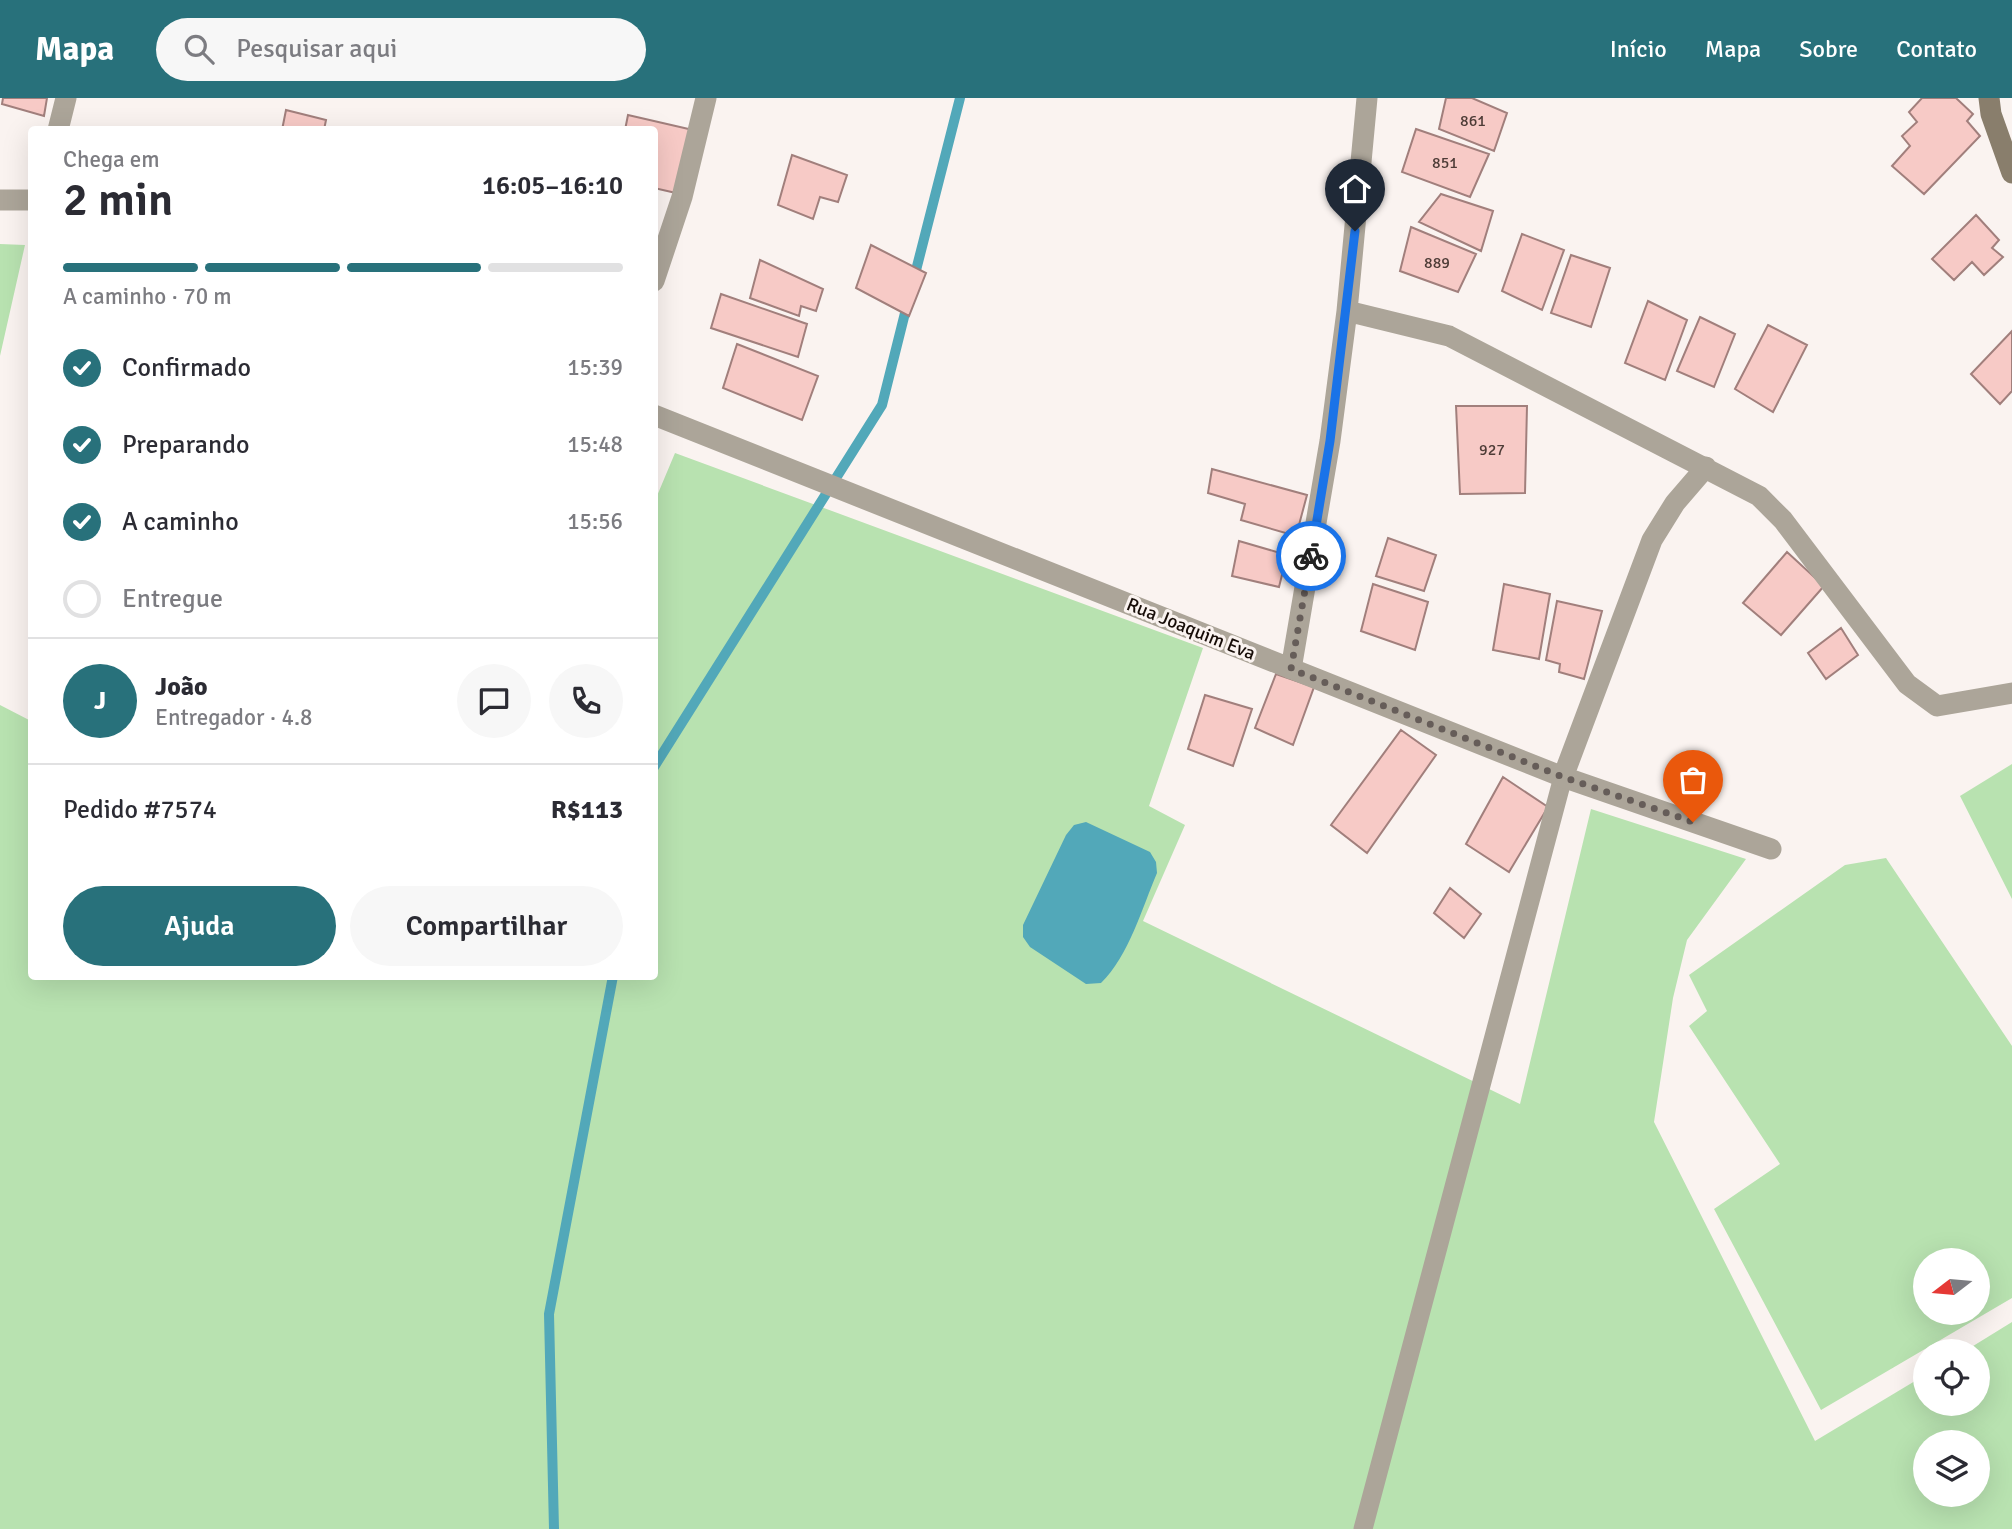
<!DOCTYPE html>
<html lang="pt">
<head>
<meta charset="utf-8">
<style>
  body { margin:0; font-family:Signika,sans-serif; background:#f7f7f7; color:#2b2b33; height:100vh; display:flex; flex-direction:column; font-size:26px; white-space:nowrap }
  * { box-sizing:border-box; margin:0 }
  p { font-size:23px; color:#7c7c81 }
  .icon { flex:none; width:38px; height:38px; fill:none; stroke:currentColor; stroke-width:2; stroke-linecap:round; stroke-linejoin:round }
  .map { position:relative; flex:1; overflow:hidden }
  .details { position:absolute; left:28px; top:28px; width:630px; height:854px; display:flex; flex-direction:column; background:#fff; border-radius:7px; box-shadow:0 7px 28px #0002 }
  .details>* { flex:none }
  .needle { width:46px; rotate:254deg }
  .buttons { position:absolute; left:1913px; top:1150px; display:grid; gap:14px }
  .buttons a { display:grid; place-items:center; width:77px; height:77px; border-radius:50%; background:#fff; box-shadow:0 7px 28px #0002; font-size:35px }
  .pin { position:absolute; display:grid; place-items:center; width:60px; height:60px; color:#fff; margin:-72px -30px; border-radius:50% 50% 50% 0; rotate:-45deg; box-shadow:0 0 7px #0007 }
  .pin .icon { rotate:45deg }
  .courier { position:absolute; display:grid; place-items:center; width:70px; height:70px; margin:-35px; border:5px solid #1a73e8; border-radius:50%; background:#fff; color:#222; box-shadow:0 2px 9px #0007 }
  .headline em { font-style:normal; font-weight:600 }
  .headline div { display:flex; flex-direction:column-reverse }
  .headline { display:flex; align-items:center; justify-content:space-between; height:119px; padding:0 35px }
  h1 { font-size:46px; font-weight:600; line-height:52px }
  .bar { display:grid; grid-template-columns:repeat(4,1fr); gap:10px 7px; align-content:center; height:84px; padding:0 35px }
  .bar i { height:9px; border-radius:5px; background:#e1e1e2 }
  .bar .active { background:#28717b }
  .bar p { grid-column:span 4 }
  .line { display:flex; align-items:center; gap:18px; padding:0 35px; border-top:2px solid #e1e1e2 }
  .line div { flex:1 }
  .round { display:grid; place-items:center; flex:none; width:74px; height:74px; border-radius:37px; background:#f7f7f7 }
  ol { padding:0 35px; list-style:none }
  li { display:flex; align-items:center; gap:21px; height:77px }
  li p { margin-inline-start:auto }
  li .icon { padding:7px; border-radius:50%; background:#28717b; color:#fff; stroke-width:4 }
  li:last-child { color:#7c7c81 }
  li i { width:38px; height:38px; border:4px solid #e1e1e2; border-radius:50% }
  .primary-button { display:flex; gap:14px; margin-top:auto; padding:14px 35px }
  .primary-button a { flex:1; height:80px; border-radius:42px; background:#28717b; color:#fff; font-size:28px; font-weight:600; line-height:80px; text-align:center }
  .primary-button a+a { background:#f7f7f7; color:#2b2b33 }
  header { display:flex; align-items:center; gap:42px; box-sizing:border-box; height:98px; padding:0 35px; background:#28717b; color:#fff }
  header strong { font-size:33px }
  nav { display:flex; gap:38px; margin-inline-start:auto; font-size:24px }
  .search { width:490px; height:63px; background:#f7f7f7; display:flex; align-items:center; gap:18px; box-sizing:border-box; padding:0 24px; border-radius:38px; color:#7c7c81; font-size:26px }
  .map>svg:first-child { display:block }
</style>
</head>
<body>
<header>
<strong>Mapa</strong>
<div class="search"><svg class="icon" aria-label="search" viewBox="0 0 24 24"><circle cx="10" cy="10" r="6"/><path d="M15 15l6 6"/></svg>Pesquisar aqui</div>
<nav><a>Início</a><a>Mapa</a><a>Sobre</a><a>Contato</a></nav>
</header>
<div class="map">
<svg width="2012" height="1431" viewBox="0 0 2012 1431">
  <rect width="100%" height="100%" fill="#faf3f0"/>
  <!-- green -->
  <path fill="#b8e2b0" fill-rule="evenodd" d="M 0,146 L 25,147 L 0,258 Z
    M 675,355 L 1203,550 L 1149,708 L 1185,727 L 1143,823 L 1520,1006 L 1591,711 L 1746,761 L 1687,842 L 1673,900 L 1654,1024 L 1815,1343 L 1925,1277 L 1925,1306 L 1978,1306 L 1978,1253 L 1965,1253 L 2012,1224 L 2012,1431 L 0,1431 L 0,607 L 31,623 L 32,878 L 654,878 L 654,405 ZM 1925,1344 L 1978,1344 L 1978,1396 L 1925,1396 Z
    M 2012,666 L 2012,801 L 1960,698 Z
    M 1886,760 L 2012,948 L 2012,1200 L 1821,1312 L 1714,1111 L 1780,1066 L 1689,928 L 1707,913 L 1689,877 L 1845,767 ZM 1978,1162 L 1978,1214 L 1925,1214 L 1925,1162 Z"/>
  <!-- water -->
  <path fill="#52a8b9" d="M 1086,724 L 1150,754 L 1156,764 L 1157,775 C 1142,810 1129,858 1101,885 L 1086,886 L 1030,849 L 1023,839 L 1023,827 L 1066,737 L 1074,727 Z"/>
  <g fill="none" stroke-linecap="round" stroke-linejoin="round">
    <!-- stream -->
    <path stroke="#52a8b9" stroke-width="10" d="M 913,184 L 960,0
      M 654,669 L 882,307 L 908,203
      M 554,1431 L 549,1216 L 613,878"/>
  </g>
  <!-- building -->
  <path fill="#f7cac6" stroke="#a17f7c" stroke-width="2" d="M 3,0 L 47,0 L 44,18 L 2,6 Z
    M 1446,0 L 1472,0 L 1507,15 L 1494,53 L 1439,31 Z
    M 1922,0 L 1956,0 L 1973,16 L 1967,23 L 1980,38 L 1924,96 L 1892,68 L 1910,48 L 1902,38 L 1917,24 L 1909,14 Z
    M 286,12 L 326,22 L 324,32 L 282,32 Z
    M 628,17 L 693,32 L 676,95 L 654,90 L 654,32 L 625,32 Z
    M 1416,31 L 1489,56 L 1470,99 L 1402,74 Z
    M 792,57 L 847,77 L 838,104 L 820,99 L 813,121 L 778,107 Z
    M 1441,96 L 1493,113 L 1481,153 L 1419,124 Z
    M 1976,117 L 1999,142 L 1992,150 L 2003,159 L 1984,177 L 1972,164 L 1954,182 L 1932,161 Z
    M 1411,129 L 1476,156 L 1458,194 L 1400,173 Z
    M 1522,136 L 1564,152 L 1542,212 L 1502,193 Z
    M 871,147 L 926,175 L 909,218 L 856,190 Z
    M 1571,157 L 1610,170 L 1591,229 L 1551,215 Z
    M 760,162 L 823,191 L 816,213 L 801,208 L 799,218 L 750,200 Z
    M 721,196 L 807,226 L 798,259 L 711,230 Z
    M 1648,203 L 1687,222 L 1665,282 L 1625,265 Z
    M 1700,219 L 1735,236 L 1714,289 L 1677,273 Z
    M 1768,227 L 1807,247 L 1773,314 L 1735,291 Z
    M 2012,233 L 2012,293 L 2000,306 L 1971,276 Z
    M 737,246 L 818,278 L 802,322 L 723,290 Z
    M 1456,308 L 1527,308 L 1525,395 L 1460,396 Z
    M 1212,371 L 1307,397 L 1296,438 L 1241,422 L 1245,406 L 1208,395 Z
    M 1388,440 L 1436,457 L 1424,493 L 1376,478 Z
    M 1239,443 L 1287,457 L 1279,489 L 1232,478 Z
    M 1787,454 L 1824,488 L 1781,537 L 1743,505 Z
    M 1373,486 L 1428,504 L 1415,552 L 1361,533 Z
    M 1504,486 L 1550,496 L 1539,561 L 1493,552 Z
    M 1557,503 L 1602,513 L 1584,581 L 1559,574 L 1560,566 L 1546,562 Z
    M 1841,530 L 1858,557 L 1826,581 L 1808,555 Z
    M 1276,576 L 1314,589 L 1293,647 L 1255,630 Z
    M 1205,597 L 1252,611 L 1233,668 L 1188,651 Z
    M 1401,632 L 1436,657 L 1367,755 L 1331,727 Z
    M 1503,679 L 1548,709 L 1509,774 L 1466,746 Z
    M 1450,790 L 1481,816 L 1464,840 L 1434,815 Z"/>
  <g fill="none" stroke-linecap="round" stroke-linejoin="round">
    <!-- lane -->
    <path stroke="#aca599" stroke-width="19" d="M 1363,1431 L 1563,679"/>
    <!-- street -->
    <path stroke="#aca599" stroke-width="21" d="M 58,32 L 66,0
      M 0,102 L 32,102
      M 654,183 L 682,99 L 706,0
      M 1347,213 L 1449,238 L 1759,398 L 1783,422 L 1907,586 L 1937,608 L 2012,595
      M 654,317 L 1563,679 L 1771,751
      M 1291,571 L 1330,343 L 1347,213 L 1367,0
      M 1563,679 L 1652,442 L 1675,405 L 1706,369"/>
    <!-- secondary -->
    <path stroke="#897e6c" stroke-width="21" d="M 1989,0 L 1991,16 L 2012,75"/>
  </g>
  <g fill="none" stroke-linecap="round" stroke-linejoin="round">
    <!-- done -->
    <path stroke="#665d59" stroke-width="7" stroke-dasharray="0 12.6" d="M 1311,458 L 1291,571 L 1563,679 L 1693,724"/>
    <!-- route -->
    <path stroke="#1a73e8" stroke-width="9" d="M 1311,458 L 1330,343 L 1355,133"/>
  </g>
  <g text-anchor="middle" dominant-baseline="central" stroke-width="6" stroke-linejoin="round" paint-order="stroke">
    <!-- number labels -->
    <g font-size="16" fill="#4e3c37">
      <text x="1473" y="23">861</text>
      <text x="1445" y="65">851</text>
      <text x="1437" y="165">889</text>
      <text x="1492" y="352">927</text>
    </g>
    <!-- street labels -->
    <g font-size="19" fill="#160c07" stroke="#faf3f0">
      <text transform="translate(1191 531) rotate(22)">Rua Joaquim Eva</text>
    </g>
  </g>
</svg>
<div class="buttons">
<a><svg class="needle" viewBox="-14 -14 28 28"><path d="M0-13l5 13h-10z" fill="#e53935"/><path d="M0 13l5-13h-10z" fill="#7c7c81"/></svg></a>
<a><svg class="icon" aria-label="locate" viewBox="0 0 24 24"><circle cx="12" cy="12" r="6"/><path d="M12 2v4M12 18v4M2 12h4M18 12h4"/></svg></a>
<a><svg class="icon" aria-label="layers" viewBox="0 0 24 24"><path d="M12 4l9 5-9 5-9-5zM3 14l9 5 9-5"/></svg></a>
</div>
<div class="pin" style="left:1693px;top:724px;background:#ea580c"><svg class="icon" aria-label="bag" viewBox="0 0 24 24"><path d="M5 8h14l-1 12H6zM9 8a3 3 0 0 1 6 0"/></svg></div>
<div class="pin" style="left:1355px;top:133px;background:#1f2937"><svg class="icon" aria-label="home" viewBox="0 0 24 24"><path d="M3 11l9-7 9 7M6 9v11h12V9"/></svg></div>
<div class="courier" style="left:1311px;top:458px"><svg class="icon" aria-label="bike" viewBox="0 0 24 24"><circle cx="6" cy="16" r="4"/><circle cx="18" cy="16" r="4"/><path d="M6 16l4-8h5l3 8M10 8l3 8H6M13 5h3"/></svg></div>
<section class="details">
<div class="headline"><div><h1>2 min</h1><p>Chega em</p></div><em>16:05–16:10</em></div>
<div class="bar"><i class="active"></i><i class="active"></i><i class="active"></i><i></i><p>A caminho · 70 m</p></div>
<ol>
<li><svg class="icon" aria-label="check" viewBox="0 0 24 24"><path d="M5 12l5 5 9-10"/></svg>Confirmado<p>15:39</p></li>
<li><svg class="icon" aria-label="check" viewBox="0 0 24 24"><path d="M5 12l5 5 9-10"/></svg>Preparando<p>15:48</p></li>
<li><svg class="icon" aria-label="check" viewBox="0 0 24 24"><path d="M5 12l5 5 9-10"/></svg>A caminho<p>15:56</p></li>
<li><i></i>Entregue</li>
</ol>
<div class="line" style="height:126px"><b class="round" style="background:#28717b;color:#fff">J</b><div><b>João</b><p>Entregador · 4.8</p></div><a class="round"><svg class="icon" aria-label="chat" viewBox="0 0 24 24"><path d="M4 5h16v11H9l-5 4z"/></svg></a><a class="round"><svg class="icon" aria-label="phone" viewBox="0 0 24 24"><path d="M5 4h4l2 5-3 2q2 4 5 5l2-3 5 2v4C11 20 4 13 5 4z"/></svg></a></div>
<div class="line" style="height:91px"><div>Pedido #7574</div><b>R$113</b></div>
<div class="primary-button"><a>Ajuda</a><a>Compartilhar</a></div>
</section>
</div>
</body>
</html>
